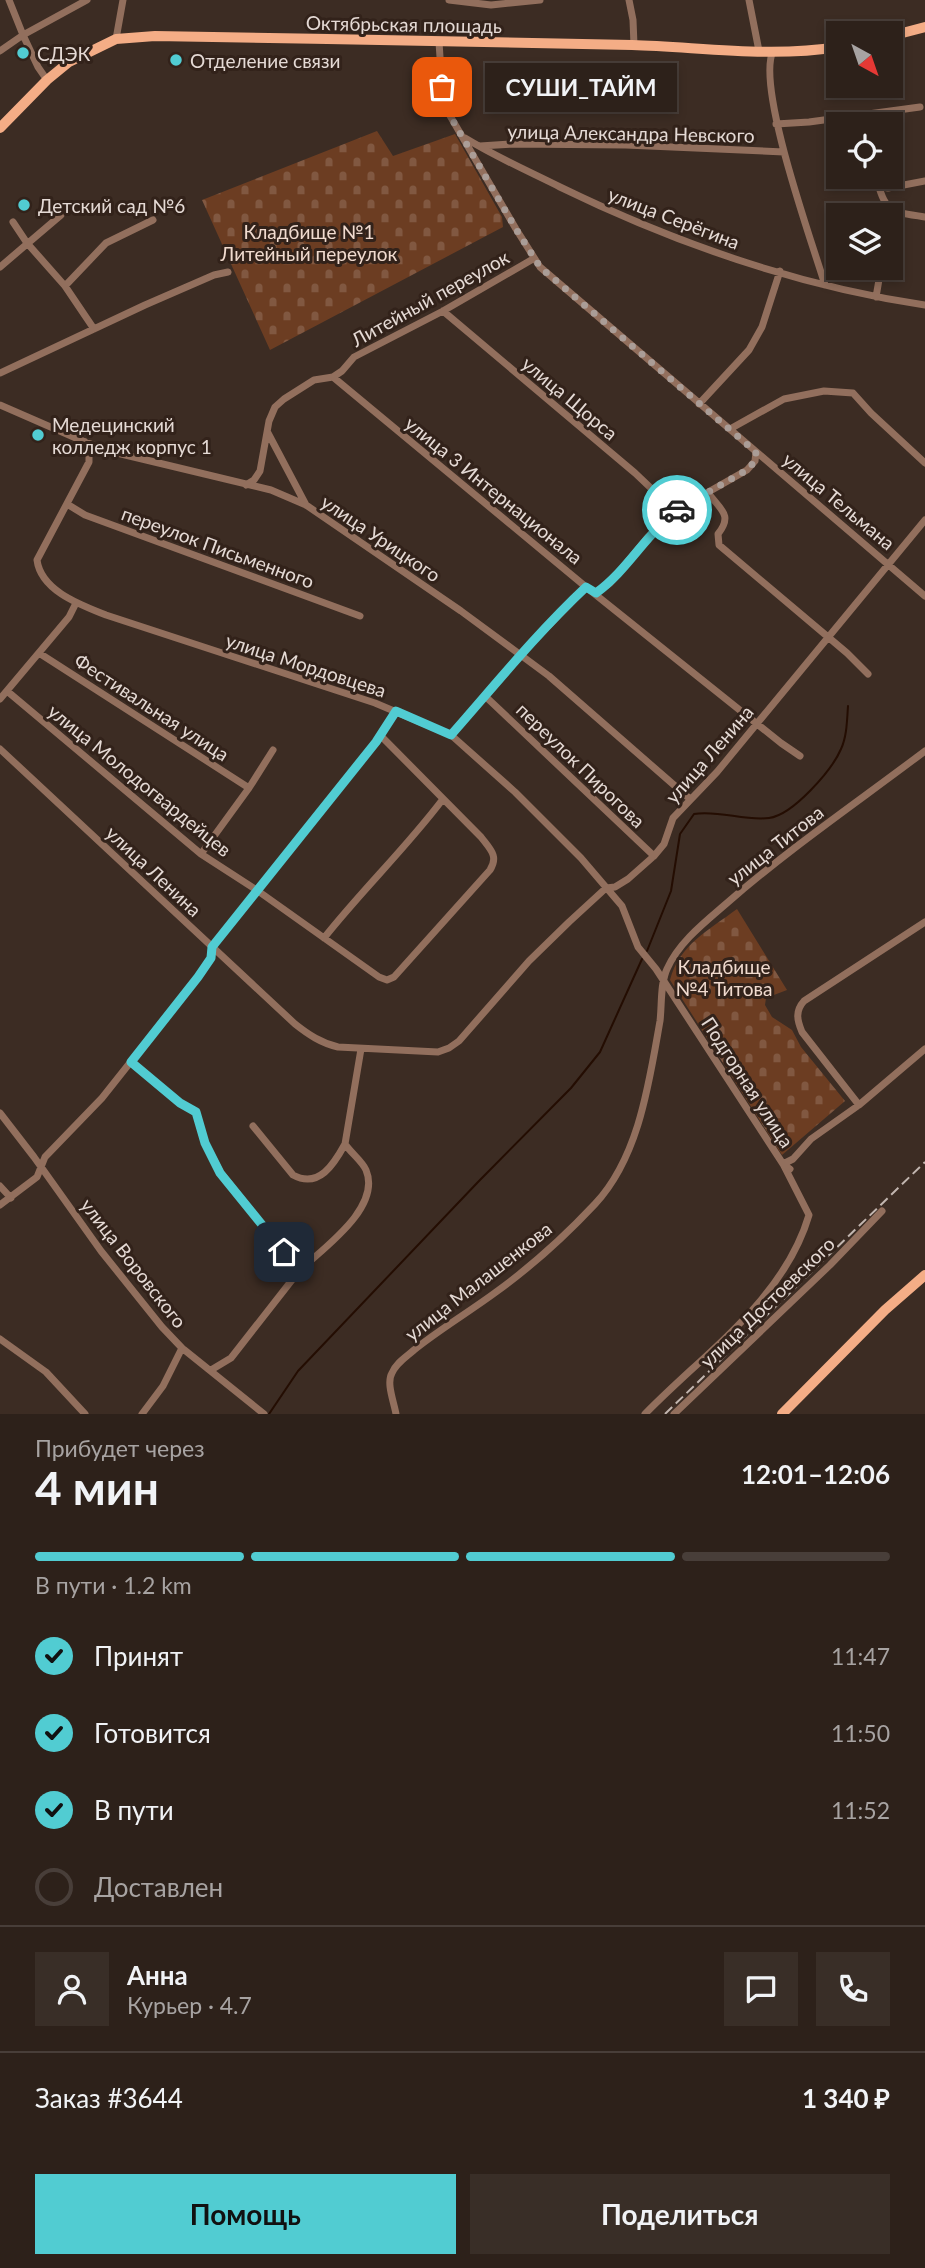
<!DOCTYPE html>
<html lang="ru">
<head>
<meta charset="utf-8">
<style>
  body { margin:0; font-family:Lato,sans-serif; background:#392e27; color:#f1f3f6; height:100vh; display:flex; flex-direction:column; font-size:26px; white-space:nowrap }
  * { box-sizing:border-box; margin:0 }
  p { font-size:23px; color:#a7a3a2 }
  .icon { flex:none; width:38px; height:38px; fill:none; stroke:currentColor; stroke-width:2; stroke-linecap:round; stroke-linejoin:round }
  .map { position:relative; height:1414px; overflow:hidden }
  .side { display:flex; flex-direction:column; background:#2d211a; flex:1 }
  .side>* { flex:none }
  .needle { width:46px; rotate:140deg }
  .buttons { position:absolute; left:826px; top:21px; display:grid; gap:14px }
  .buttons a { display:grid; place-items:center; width:77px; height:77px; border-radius:0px; background:#2d211a; box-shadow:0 4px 10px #0003,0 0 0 2px #483e39; font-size:35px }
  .pin { position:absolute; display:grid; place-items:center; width:60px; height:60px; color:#fff; margin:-30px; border-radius:14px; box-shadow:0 4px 10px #0006 }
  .courier { position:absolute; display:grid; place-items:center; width:70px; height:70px; margin:-35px; border:5px solid #51ccd2; border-radius:50%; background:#fff; color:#222; box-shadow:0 2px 9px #0007 }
  .bubble { position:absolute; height:49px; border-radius:0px; background:#2d211a; box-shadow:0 4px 10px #0003,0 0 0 2px #483e39; font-size:23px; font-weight:700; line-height:49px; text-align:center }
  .headline em { font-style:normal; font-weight:700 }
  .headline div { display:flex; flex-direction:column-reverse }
  .headline { display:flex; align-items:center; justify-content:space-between; height:119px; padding:0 35px }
  h1 { font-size:46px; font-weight:700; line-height:52px }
  .bar { display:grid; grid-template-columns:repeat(4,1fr); gap:10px 7px; align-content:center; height:84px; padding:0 35px }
  .bar i { height:9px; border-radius:5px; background:#483e39 }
  .bar .current { background:#51ccd2 }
  .bar p { grid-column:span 4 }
  .line { display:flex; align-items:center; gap:18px; padding:0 35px; border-top:2px solid #483e39 }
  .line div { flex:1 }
  .round { display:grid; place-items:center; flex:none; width:74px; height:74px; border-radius:0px; background:#392e27 }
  ol { padding:0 35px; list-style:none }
  li { display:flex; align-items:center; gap:21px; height:77px }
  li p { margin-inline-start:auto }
  li .icon { padding:7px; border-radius:50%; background:#51ccd2; color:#111; stroke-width:4 }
  li:last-child { color:#a7a3a2 }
  li i { width:38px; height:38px; border:4px solid #483e39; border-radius:50% }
  .primary-button { display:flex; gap:14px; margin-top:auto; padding:14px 35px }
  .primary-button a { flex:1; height:80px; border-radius:0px; background:#51ccd2; color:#111; font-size:28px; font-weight:700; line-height:80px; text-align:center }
  .primary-button a+a { background:#392e27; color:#f1f3f6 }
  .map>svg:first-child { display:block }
</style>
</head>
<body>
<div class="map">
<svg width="925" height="1414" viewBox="0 0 925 1414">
  <defs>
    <pattern id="cemetery-stones" width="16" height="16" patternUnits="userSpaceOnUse" patternTransform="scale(1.75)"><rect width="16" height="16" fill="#6c3d22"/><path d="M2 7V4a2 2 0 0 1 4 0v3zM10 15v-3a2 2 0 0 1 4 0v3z" fill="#815841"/></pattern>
  </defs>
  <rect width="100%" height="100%" fill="#3c2c23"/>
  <!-- cemetery -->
  <path fill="url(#cemetery-stones)" d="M 377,131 L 393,156 L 455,134 L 502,217 L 503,227 L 270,350 L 202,200 Z
    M 737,909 L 787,990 L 766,998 L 765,1005 L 772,1017 L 792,1030 L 801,1047 L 845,1101 L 782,1155 L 670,980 C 679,945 709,930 737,909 Z"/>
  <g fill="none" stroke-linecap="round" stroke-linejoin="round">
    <!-- stream -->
    <path stroke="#240d02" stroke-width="2" d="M 647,951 L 671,891 L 680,834 L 694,814 C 719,810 744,821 769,818 C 793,815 832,770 841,749 C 847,736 847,720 848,706
      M 269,1414 L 298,1371 L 478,1182 L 571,1088 L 600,1052 L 642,959"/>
    <!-- street -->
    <path stroke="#926f5d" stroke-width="7" d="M 9,0 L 23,35 L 87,0
      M 449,0 L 491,5 L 540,0
      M 629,0 L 633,20 L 634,45
      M 749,0 L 759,51
      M 116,39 L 123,0
      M 439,42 L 442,87 L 449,114 L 516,229 L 540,267 L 925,596
      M 0,51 L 23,35 L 38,67 L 47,80
      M 773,51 C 756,87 812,242 825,285
      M 776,124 L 809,122 L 920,107
      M 465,138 C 496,157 528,171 560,187 C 675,243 798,286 925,305
      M 480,146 L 512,144 L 626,145 L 784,152
      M 876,177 C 886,213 889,211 925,217
      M 878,186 L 888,188 L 925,181
      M 13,222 L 27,243 L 65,286 L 94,329
      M 0,267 L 61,215
      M 65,286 L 106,243 L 153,220
      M 876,297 L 881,268
      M 443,311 L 635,473 L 675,511
      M 0,373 L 145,305 L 214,275 L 228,272
      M 333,377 L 586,587 L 781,743 L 800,756
      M 699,404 L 749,350 L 762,327 L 780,271
      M 0,405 L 85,442 L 117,453 L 271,490 L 306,505 L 461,611 L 549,676 L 690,799
      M 730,429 L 784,399 L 824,391 L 853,393 L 871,413 L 925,463
      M 268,433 L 306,505
      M 85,442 L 89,451 L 89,462 L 37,560 C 41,591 81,605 106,615 L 375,703 L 451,735 L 515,792 L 581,858 L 622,906 L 638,947 L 656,969 L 783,1164 L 790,1169
      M 246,485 L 254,480 L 260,471 L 269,421 L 275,407 L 284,399 L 314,380 L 333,377 L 342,371 L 354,357 L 443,311 L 533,259
      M 708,493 C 721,510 733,515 718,534 L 719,545 L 847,653 L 868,674
      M 67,504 L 85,515 L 360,616
      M 595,593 L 610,583 L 648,537 L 675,511 L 747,470 L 755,461 L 756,452
      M 39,653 L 249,788
      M 7,691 L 201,854 L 258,891 L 379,977 L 387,980 L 394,977 L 490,870 C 499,856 490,849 481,837 L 381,736
      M 485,696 L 654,856
      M 0,699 L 69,617 L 76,603
      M 451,735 L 520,655 L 586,587
      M 0,749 L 295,1024 C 309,1035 321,1043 338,1047 L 438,1052 L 449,1048 L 459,1041 L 529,961 L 569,922 L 606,888 L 615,887 L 628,879 L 654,856 L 664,844 L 673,818 L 717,772 L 925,520
      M 201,854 L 249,788 L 273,750
      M 324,938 C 362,890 406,848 443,799
      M 131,1062 L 180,1103 L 196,1113 L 205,1143 L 221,1173 L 299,1271 C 322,1249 382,1208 366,1170 C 362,1161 351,1153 345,1144 L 361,1049
      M 859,1105 L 802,1032 C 797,1020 795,1011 804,1001 L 925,922
      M 0,1113 L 34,1157 L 101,1251 L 162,1327 L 182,1348 L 264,1414
      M 253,1126 L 293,1175 C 319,1189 334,1164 345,1144
      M 0,1186 L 11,1198
      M 0,1205 L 37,1177 L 45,1157 L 102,1098 L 198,977 L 211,958 L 212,947 L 376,742 L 396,711
      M 0,1339 L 46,1372 L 85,1414
      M 211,1370 L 231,1358 L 299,1271
      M 142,1414 L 163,1386 L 182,1348
      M 396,1414 C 394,1402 386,1383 392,1373 C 396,1363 406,1357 414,1350 C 440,1329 469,1312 496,1292 C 532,1266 565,1236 595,1204 C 639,1157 649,1083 660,1021 C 662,1005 660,984 667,969 C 679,942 705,922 727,903 C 790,848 859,801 925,751
      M 645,1414 C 704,1353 784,1300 809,1215 L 783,1164 L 793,1159 L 811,1139 L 859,1105 L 925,1049
      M 674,1414 L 830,1265 L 882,1211"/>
    <!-- primary -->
    <path stroke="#f4ad86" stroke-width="10" d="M 891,36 L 925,27
      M 0,128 L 47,80 L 69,62 L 116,39 L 155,36 C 314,39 473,41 632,45 C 700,47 770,58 838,47
      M 782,1414 L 885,1310 L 925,1275"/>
    <!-- rail -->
    <path stroke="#c2b6b0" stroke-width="2" stroke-dasharray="10 5" stroke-linecap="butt" d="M 665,1414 L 925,1162"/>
  </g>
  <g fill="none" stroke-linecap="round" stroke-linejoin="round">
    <!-- done -->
    <path stroke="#aa9d97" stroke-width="7" stroke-dasharray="0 12.6" d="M 442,87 L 449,114 L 516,229 L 540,267 L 756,452 L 755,461 L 747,470 L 677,510"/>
    <!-- route -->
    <path stroke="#51ccd2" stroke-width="9" d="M 284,1252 L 220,1173 L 205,1143 L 196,1112 L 180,1103 L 131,1062 L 198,977 L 211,958 L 212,947 L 376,742 L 396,711 L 451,735 C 495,685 537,633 586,587 L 596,593 C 627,571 646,534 677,510"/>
  </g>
  <!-- markers -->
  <g fill="#51ccd2" stroke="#32221a" stroke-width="2.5">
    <circle cx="23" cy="53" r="7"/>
    <circle cx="176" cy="60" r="7"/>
    <circle cx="24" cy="205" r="7"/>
    <circle cx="38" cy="435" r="7"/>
  </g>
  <g text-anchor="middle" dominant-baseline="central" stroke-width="6" stroke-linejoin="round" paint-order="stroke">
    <!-- street labels -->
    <g font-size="19" fill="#e5dad5" stroke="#32221a">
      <text transform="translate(404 24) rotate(1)">Октябрьская площадь</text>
      <text transform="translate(631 133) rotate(1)">улица Александра Невского</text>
      <text transform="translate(674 218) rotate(21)">улица Серёгина</text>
      <text transform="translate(430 298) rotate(-29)">Литейный переулок</text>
      <text transform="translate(570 398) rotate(40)">улица Щорса</text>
      <text transform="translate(494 490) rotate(39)">улица 3 Интернационала</text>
      <text transform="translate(839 501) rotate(40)">улица Тельмана</text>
      <text transform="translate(381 538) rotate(34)">улица Урицкого</text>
      <text transform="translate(218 547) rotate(20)">переулок Письменного</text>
      <text transform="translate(306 665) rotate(18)">улица Мордовцева</text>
      <text transform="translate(152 707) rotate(33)">Фестивальная улица</text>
      <text transform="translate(709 754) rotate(-49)">улица Ленина</text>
      <text transform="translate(581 765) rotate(44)">переулок Пирогова</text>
      <text transform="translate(140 780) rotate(39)">улица Молодогвардейцев</text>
      <text transform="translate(775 845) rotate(-38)">улица Титова</text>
      <text transform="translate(154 871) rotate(43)">улица Ленина</text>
      <text transform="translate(748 1082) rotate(57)">Подгорная улица</text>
      <text transform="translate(134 1263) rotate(52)">улица Воровского</text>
      <text transform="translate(478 1281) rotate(-38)">улица Малашенкова</text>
      <text transform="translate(767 1302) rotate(-44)">улица Достоевского</text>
    </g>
    <!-- poi labels -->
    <g font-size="19" fill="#e5dad5" stroke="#32221a" text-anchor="start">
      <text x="37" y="53">СДЭК</text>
      <text x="190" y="60">Отделение связи</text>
      <text x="38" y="205">Детский сад №6</text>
      <text x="52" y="424">Медецинский<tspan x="52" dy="22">колледж корпус 1</tspan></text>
    </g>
    <!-- park labels -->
    <g font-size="19" fill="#f1dbcf" stroke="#32221a">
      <text x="309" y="231">Кладбище №1<tspan x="309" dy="22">Литейный переулок</tspan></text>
      <text x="724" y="966">Кладбище<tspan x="724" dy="22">№4 Титова</tspan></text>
    </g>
  </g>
</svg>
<div class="buttons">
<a><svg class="needle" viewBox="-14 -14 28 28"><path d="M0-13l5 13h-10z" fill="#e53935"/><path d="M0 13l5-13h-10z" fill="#a7a3a2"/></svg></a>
<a><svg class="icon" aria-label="locate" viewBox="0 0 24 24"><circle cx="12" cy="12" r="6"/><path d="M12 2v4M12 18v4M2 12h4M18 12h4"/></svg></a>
<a><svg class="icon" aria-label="layers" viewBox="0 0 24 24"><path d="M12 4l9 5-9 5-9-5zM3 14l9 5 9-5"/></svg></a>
</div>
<div class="pin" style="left:442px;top:87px;background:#ea580c"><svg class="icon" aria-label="bag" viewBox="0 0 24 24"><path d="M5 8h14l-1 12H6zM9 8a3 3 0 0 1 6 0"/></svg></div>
<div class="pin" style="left:284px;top:1252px;background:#1f2937"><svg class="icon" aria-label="home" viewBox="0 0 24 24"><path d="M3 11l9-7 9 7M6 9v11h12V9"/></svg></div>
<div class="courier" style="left:677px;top:510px"><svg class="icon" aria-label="car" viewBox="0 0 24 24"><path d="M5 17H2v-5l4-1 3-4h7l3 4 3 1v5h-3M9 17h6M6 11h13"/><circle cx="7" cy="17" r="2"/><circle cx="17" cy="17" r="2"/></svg></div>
<div class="bubble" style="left:485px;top:63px;width:192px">СУШИ_ТАЙМ</div>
</div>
<section class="side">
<div class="headline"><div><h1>4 мин</h1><p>Прибудет через</p></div><em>12:01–12:06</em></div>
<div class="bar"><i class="current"></i><i class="current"></i><i class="current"></i><i></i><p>В пути · 1.2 km</p></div>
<ol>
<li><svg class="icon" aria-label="check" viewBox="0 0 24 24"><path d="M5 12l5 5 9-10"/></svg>Принят<p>11:47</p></li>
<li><svg class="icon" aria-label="check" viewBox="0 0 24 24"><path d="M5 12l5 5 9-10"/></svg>Готовится<p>11:50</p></li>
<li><svg class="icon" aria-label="check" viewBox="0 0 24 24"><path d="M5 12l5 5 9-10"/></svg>В пути<p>11:52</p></li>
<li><i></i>Доставлен</li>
</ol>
<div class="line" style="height:126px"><a class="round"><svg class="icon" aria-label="person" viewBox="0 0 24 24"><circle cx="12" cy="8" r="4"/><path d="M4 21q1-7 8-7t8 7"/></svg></a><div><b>Анна</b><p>Курьер · 4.7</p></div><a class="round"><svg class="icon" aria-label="chat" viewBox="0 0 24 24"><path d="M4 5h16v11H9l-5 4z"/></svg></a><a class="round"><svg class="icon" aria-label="phone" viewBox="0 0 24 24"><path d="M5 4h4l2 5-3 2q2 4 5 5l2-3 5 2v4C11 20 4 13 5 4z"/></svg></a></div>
<div class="line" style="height:91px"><div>Заказ #3644</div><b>1 340 ₽</b></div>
<div class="primary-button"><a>Помощь</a><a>Поделиться</a></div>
</section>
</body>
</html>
